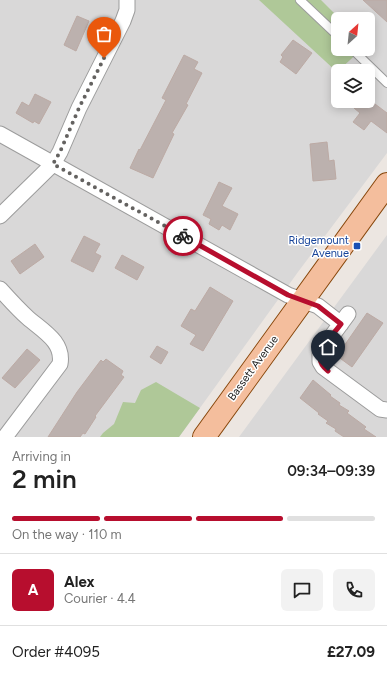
<!DOCTYPE html>
<html lang="en">
<head>
<meta charset="utf-8">
<style>
  body { margin:0; font-family:Figtree,sans-serif; background:#f2f2f2; color:#222; height:100vh; display:flex; flex-direction:column; font-size:15px; white-space:nowrap }
  * { box-sizing:border-box; margin:0 }
  p { font-size:13px; color:#767676 }
  .icon { flex:none; width:22px; height:22px; fill:none; stroke:currentColor; stroke-width:2; stroke-linecap:round; stroke-linejoin:round }
  .map { position:relative; height:437px; overflow:hidden }
  .panel { display:flex; flex-direction:column; background:#fff; flex:1 }
  .panel>* { flex:none }
  .needle { width:26px; rotate:27deg }
  .fabs { position:absolute; left:331px; top:12px; display:grid; gap:8px }
  .fabs a { display:grid; place-items:center; width:44px; height:44px; border-radius:6px; background:#fff; box-shadow:0 2px 10px #0003; font-size:20px }
  .pin { position:absolute; display:grid; place-items:center; width:34px; height:34px; color:#fff; margin:-41px -17px; border-radius:50% 50% 50% 0; rotate:-45deg; box-shadow:0 0 4px #0007 }
  .pin .icon { rotate:45deg }
  .courier { position:absolute; display:grid; place-items:center; width:40px; height:40px; margin:-20px; border:3px solid #b70e2e; border-radius:50%; background:#fff; color:#222; box-shadow:0 1px 5px #0007 }
  .head em { font-style:normal; font-weight:600 }
  .head div { display:flex; flex-direction:column-reverse }
  .head { display:flex; align-items:center; justify-content:space-between; height:68px; padding:0 12px }
  h1 { font-size:26px; font-weight:600; line-height:30px }
  .bar { display:grid; grid-template-columns:repeat(4,1fr); gap:6px 4px; align-content:center; height:48px; padding:0 12px }
  .bar i { height:5px; border-radius:3px; background:#e0e0e0 }
  .bar .active { background:#b70e2e }
  .bar p { grid-column:span 4 }
  .line { display:flex; align-items:center; gap:10px; padding:0 12px; border-top:1px solid #e0e0e0 }
  .line div { flex:1 }
  .round { display:grid; place-items:center; flex:none; width:42px; height:42px; border-radius:6px; background:#f2f2f2 }
  .map>svg:first-child { display:block }
</style>
</head>
<body>
<div class="map">
<svg width="387" height="437" viewBox="0 0 387 437">
  <rect width="100%" height="100%" fill="#ece6e1"/>
  <!-- residential -->
  <path fill="#d9d8d8" fill-rule="evenodd" d="M 0,0 L 387,0 L 387,153 L 298,272 L 179,437 L 0,437 ZM 338,19 L 368,19 L 368,49 L 338,49 ZM 338,71 L 368,71 L 368,101 L 338,101 Z
    M 387,235 L 387,437 L 239,437 Z"/>
  <!-- forest -->
  <path fill="#afc898" d="M 259,0 L 321,0 L 340,19 L 338,19 L 338,49 L 362,49 L 338,71 L 338,73 Z
    M 156,382 L 200,408 L 179,437 L 100,437 L 103,433 L 114,424 L 123,402 L 135,403 L 141,390 Z"/>
  <!-- building -->
  <path fill="#bcb1ae" stroke="#bcaaa4" d="M 363,0 L 387,0 L 387,22 Z
    M 77,16 L 89,21 L 76,51 L 64,45 Z
    M 293,40 L 312,53 L 296,74 L 280,62 L 283,57 L 281,55 Z
    M 184,55 L 198,62 L 194,69 L 202,73 L 186,104 L 188,105 L 172,133 L 174,134 L 153,178 L 130,168 L 139,149 L 140,150 L 166,100 L 162,98 Z
    M 35,94 L 51,102 L 39,124 L 34,121 L 33,123 L 16,113 L 22,102 L 29,106 Z
    M 359,101 L 371,101 L 387,113 L 387,133 L 371,121 L 364,130 L 353,122 L 360,113 L 354,108 Z
    M 327,142 L 329,161 L 334,160 L 336,179 L 313,181 L 310,144 Z
    M 219,182 L 232,188 L 222,206 L 238,214 L 230,230 L 222,225 L 219,230 L 209,224 L 211,219 L 203,215 Z
    M 84,236 L 100,244 L 95,253 L 101,256 L 93,272 L 71,261 Z
    M 35,244 L 44,257 L 20,274 L 11,261 Z
    M 122,255 L 144,267 L 137,280 L 115,268 Z
    M 210,287 L 233,301 L 203,351 L 190,344 L 196,335 L 181,326 L 191,309 L 195,311 Z
    M 367,313 L 383,323 L 352,367 L 337,356 Z
    M 157,346 L 168,352 L 161,364 L 150,357 Z
    M 27,349 L 40,360 L 15,388 L 2,378 Z
    M 106,359 L 123,371 L 121,375 L 124,377 L 95,416 L 96,417 L 85,434 L 83,433 L 80,437 L 48,437 L 77,392 L 101,360 L 103,362 Z
    M 313,380 L 331,395 L 330,396 L 340,403 L 339,405 L 349,411 L 347,413 L 366,427 L 364,429 L 376,437 L 344,437 L 335,431 L 336,429 L 326,423 L 328,421 L 318,414 L 319,413 L 300,398 Z"/>
  <g fill="none" stroke-linecap="round" stroke-linejoin="round">
    <defs>
      <path id="lane" d="M 300,0 L 338,36
        M 352,49 L 387,83"/>
      <path id="street" d="M 0,134 L 288,295 L 318,306 L 341,324
        M 0,216 L 53,164 L 60,152 L 79,108 L 123,21 L 127,10 L 127,0
        M 0,289 C 9,299 18,309 28,318 C 43,331 64,342 60,364 L 5,437
        M 348,314 L 320,352 L 320,362 L 323,367 L 380,409 L 387,410"/>
      <path id="primary" d="M 204,437 L 387,184"/>
    </defs>
    <!-- lane casing -->
    <use href="#lane" stroke="#9c9c9c" stroke-width="10"/>
    <!-- street casing -->
    <use href="#street" stroke="#9c9c9c" stroke-width="17"/>
    <!-- primary casing -->
    <use href="#primary" stroke="#87460a" stroke-width="24"/>
    <!-- lane -->
    <use href="#lane" stroke="#fff" stroke-width="8"/>
    <!-- street -->
    <use href="#street" stroke="#fff" stroke-width="15"/>
    <!-- primary -->
    <use href="#primary" stroke="#f4be9d" stroke-width="22"/>
  </g>
  <g fill="none" stroke-linecap="round" stroke-linejoin="round">
    <!-- done -->
    <path stroke="#646260" stroke-width="4" stroke-dasharray="0 7.2" d="M 104,58 L 79,108 L 60,152 L 53,164 L 183,236"/>
    <!-- route -->
    <path stroke="#b70e2e" stroke-width="5" d="M 183,236 L 288,295 L 318,306 L 341,324 C 331,338 308,356 328,371"/>
  </g>
  <!-- markers -->
  <rect fill="#1a4fb4" stroke="#fff" stroke-width="1.5" x="353" y="242" width="8" height="8" rx="2"/>
  <g text-anchor="middle" dominant-baseline="central" stroke-width="3" stroke-linejoin="round" paint-order="stroke">
    <!-- transit labels -->
    <g font-size="11" fill="#164399" stroke="#fff" text-anchor="end">
      <text x="349" y="240">Ridgemount<tspan x="349" dy="13">Avenue</tspan></text>
    </g>
    <!-- street labels -->
    <g font-size="11" fill="#1b1b1b" stroke="#fff">
      <text transform="translate(253 368) rotate(-54)">Bassett Avenue</text>
    </g>
  </g>
</svg>
<div class="fabs">
<a><svg class="needle" viewBox="-14 -14 28 28"><path d="M0-13l5 13h-10z" fill="#e53935"/><path d="M0 13l5-13h-10z" fill="#767676"/></svg></a>
<a><svg class="icon" aria-label="layers" viewBox="0 0 24 24"><path d="M12 4l9 5-9 5-9-5zM3 14l9 5 9-5"/></svg></a>
</div>
<div class="pin" style="left:104px;top:58px;background:#ea580c"><svg class="icon" aria-label="bag" viewBox="0 0 24 24"><path d="M5 8h14l-1 12H6zM9 8a3 3 0 0 1 6 0"/></svg></div>
<div class="pin" style="left:328px;top:371px;background:#1f2937"><svg class="icon" aria-label="home" viewBox="0 0 24 24"><path d="M3 11l9-7 9 7M6 9v11h12V9"/></svg></div>
<div class="courier" style="left:183px;top:236px"><svg class="icon" aria-label="bike" viewBox="0 0 24 24"><circle cx="6" cy="16" r="4"/><circle cx="18" cy="16" r="4"/><path d="M6 16l4-8h5l3 8M10 8l3 8H6M13 5h3"/></svg></div>
</div>
<section class="panel">
<div class="head"><div><h1>2 min</h1><p>Arriving in</p></div><em>09:34–09:39</em></div>
<div class="bar"><i class="active"></i><i class="active"></i><i class="active"></i><i></i><p>On the way · 110 m</p></div>
<div class="line" style="height:72px"><b class="round" style="background:#b70e2e;color:#fff">A</b><div><b>Alex</b><p>Courier · 4.4</p></div><a class="round"><svg class="icon" aria-label="chat" viewBox="0 0 24 24"><path d="M4 5h16v11H9l-5 4z"/></svg></a><a class="round"><svg class="icon" aria-label="phone" viewBox="0 0 24 24"><path d="M5 4h4l2 5-3 2q2 4 5 5l2-3 5 2v4C11 20 4 13 5 4z"/></svg></a></div>
<div class="line" style="height:52px"><div>Order #4095</div><b>£27.09</b></div>
</section>
</body>
</html>
